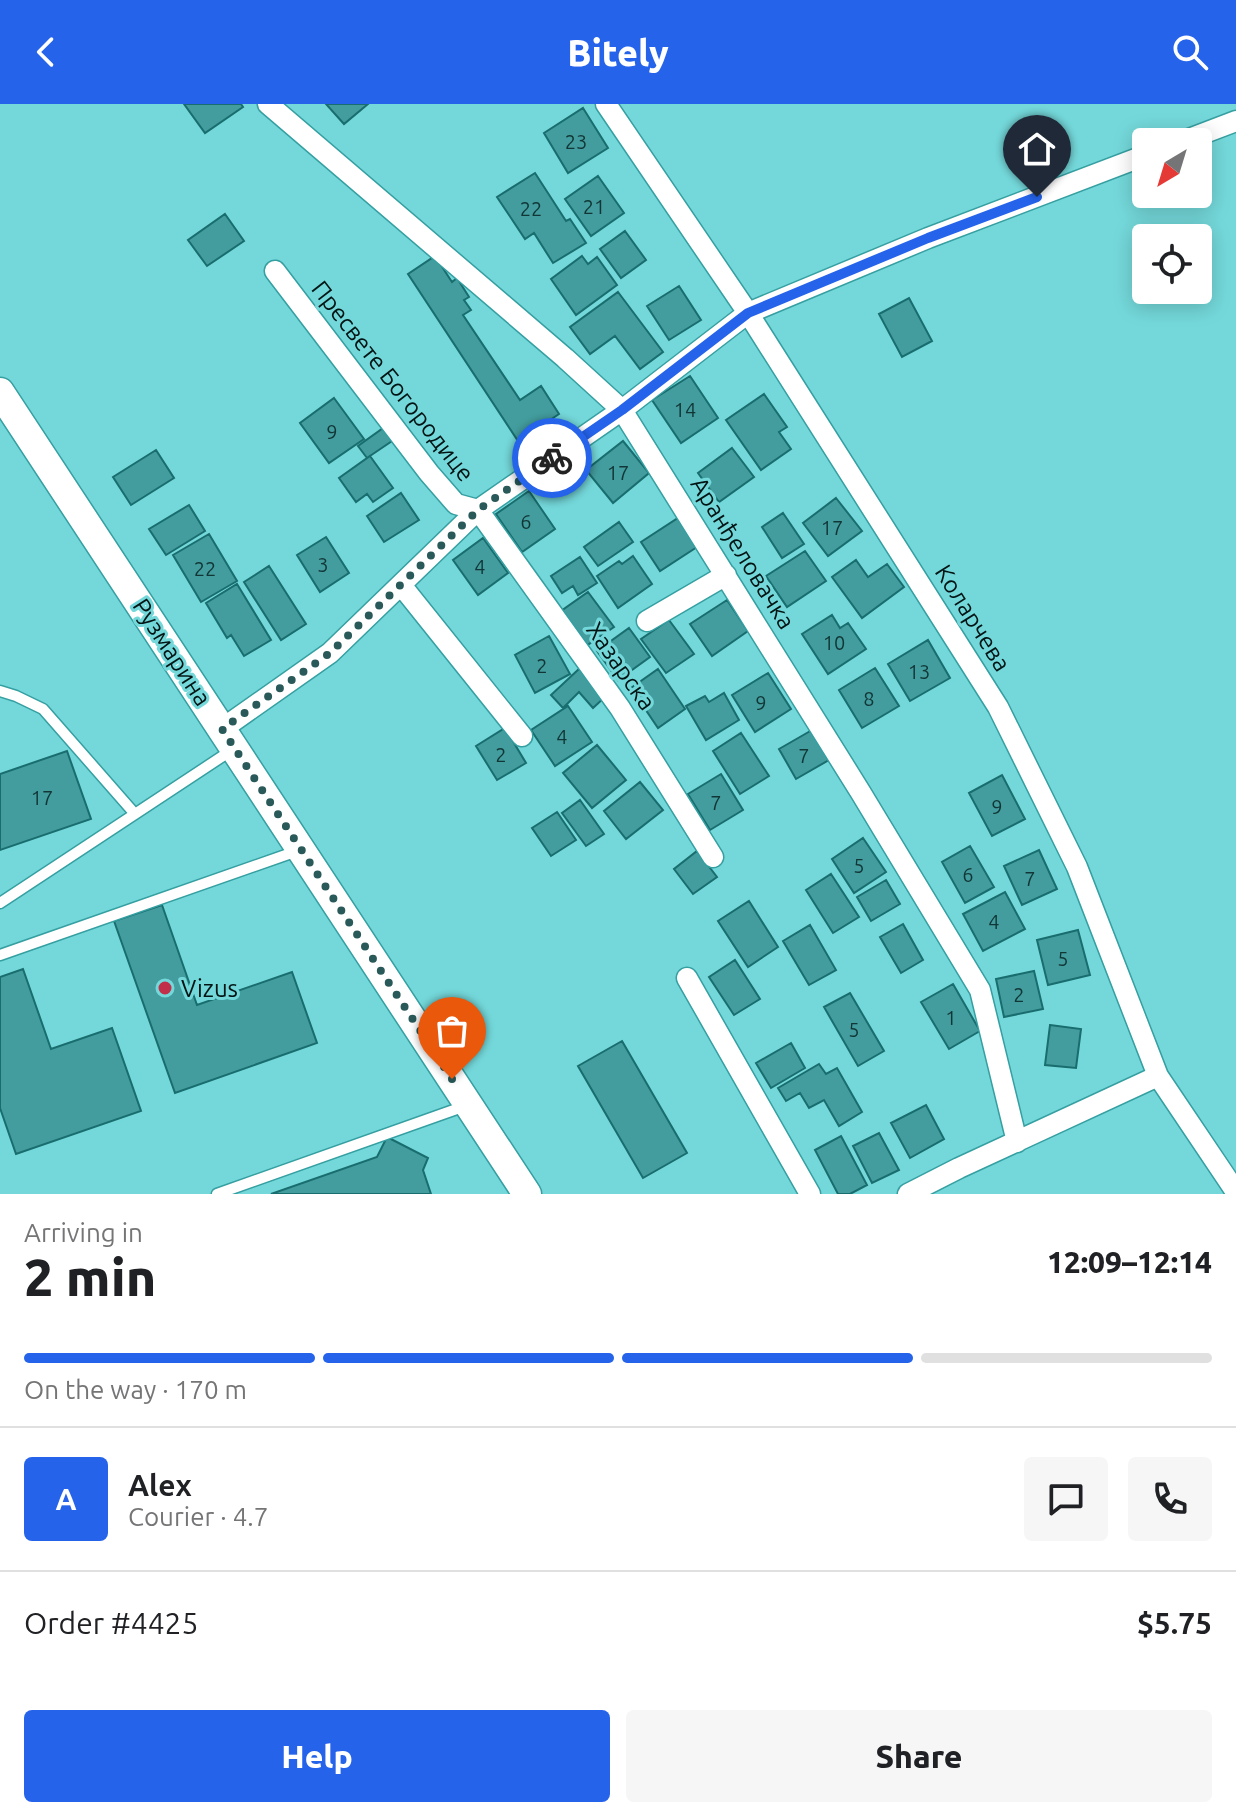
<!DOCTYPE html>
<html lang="en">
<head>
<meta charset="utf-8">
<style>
  body { margin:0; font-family:Ubuntu,sans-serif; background:#f6f6f6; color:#202124; height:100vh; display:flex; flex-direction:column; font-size:30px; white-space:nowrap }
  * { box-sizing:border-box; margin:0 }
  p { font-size:26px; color:#757577 }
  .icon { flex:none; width:44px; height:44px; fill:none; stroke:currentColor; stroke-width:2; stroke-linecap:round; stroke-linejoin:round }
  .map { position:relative; height:1090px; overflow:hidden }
  .details { display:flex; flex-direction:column; background:#fff; flex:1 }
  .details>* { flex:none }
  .needle { width:52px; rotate:218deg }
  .controls { position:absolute; left:1132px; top:24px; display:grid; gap:16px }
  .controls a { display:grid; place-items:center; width:80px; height:80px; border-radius:8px; background:#fff; box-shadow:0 4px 20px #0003; font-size:40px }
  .pin { position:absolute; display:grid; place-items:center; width:68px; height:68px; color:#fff; margin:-82px -34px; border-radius:50% 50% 50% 0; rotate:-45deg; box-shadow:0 0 8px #0007 }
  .pin .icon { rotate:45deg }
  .courier { position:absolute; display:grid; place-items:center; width:80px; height:80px; margin:-40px; border:6px solid #2563eb; border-radius:50%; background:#fff; color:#222; box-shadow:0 2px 10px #0007 }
  .headline em { font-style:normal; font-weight:800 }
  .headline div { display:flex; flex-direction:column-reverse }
  .headline { display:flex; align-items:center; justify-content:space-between; height:136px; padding:0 24px }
  h1 { font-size:52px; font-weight:800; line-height:60px }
  .bar { display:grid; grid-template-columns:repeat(4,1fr); gap:12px 8px; align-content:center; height:96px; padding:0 24px }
  .bar i { height:10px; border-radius:6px; background:#e0e0e0 }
  .bar .active { background:#2563eb }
  .bar p { grid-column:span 4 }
  .line { display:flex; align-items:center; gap:20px; padding:0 24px; border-top:2px solid #e0e0e0 }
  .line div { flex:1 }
  .round { display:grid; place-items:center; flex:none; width:84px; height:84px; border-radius:8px; background:#f6f6f6 }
  .cta { display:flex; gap:16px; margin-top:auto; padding:16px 24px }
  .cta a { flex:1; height:92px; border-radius:8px; background:#2563eb; color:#fff; font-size:32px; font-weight:800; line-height:92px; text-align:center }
  .cta a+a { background:#f6f6f6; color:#202124 }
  header { display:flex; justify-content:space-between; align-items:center; height:104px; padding:0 24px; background:#2563eb; color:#fff; font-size:36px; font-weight:800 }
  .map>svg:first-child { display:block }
</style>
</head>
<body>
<header><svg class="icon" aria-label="back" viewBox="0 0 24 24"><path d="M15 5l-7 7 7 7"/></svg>Bitely<svg class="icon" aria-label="search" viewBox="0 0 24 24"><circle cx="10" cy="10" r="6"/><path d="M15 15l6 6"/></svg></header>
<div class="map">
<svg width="1236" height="1090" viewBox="0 0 1236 1090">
  <rect width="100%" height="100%" fill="#74d8da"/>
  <!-- building -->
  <path fill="#439d9e" stroke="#196d6e" stroke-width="2" d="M 184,0 L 241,0 L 243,3 L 205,29 Z
    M 326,0 L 368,0 L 344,20 Z
    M 583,4 L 608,44 L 568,69 L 544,29 Z
    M 535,69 L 566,117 L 570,115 L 586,139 L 553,159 L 534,129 L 525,135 L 497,93 Z
    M 598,72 L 624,109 L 591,132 L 565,95 Z
    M 225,110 L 244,137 L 207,162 L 188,136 Z
    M 625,127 L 646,156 L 621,174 L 600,145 Z
    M 435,152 L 452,178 L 457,174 L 469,193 L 464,196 L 471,206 L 463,211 L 520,296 L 541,282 L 559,310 L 518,337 L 408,170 Z
    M 582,152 L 588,160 L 597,153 L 617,181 L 576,211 L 551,175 Z
    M 679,182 L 701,216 L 669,236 L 647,202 Z
    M 618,188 L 663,248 L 640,265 L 615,232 L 590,250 L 570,223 Z
    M 909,194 L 932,237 L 902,253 L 879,210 Z
    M 690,272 L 718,314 L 681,339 L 652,296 Z
    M 764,290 L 787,323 L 779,328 L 791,345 L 761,366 L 726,316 Z
    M 334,294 L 364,335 L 329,359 L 300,319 Z
    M 386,322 L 395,335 L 367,354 L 358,342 Z
    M 623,337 L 649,369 L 613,399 L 586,366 Z
    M 732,344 L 754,373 L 719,398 L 698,369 Z
    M 156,346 L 174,374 L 131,401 L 113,373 Z
    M 370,352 L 393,384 L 373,398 L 367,390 L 356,398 L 339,374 Z
    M 529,387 L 555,425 L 522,448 L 496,410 Z
    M 401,389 L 419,416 L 384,438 L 367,412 Z
    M 836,394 L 862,427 L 828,452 L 803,419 Z
    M 189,401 L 205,427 L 166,451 L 149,425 Z
    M 783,409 L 804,440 L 782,454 L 762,423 Z
    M 678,414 L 697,443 L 660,467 L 641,438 Z
    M 619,418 L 633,438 L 598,462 L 584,443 Z
    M 209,430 L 237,477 L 201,498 L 173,451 Z
    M 326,433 L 349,469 L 320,488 L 297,451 Z
    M 483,434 L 508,469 L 478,491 L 453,456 Z
    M 805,447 L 826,477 L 787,503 L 766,472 Z
    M 633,452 L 652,480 L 618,504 L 597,472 L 619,457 L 622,460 Z
    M 580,453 L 597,479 L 578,491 L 573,482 L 562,489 L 551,472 Z
    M 856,456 L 868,473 L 887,460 L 904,483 L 862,514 L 832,473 Z
    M 269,462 L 306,520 L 281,536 L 244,478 Z
    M 237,480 L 271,536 L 244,552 L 231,531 L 227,534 L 206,499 Z
    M 588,488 L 614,523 L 586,542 L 561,507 Z
    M 727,496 L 748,527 L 712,552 L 690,520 Z
    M 832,511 L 840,524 L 848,519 L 866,545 L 828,570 L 802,530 Z
    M 669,516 L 694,550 L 666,569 L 641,535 Z
    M 629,524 L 650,553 L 618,576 L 597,547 Z
    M 549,532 L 570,570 L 535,589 L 515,551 Z
    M 928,536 L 950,574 L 910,597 L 888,560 Z
    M 580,564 L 606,592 L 593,604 L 579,588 L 563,604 L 551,591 Z
    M 875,564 L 899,602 L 862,624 L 839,586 Z
    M 658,565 L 685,605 L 658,624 L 631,584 Z
    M 768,569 L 791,605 L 755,628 L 732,591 Z
    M 724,589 L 739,616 L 706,636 L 686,602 L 705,592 L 709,598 Z
    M 568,602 L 592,638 L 555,662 L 531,626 Z
    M 505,624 L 526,659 L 497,676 L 476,642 Z
    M 812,626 L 829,656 L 796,675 L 779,645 Z
    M 741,629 L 769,672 L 740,690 L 713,647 Z
    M 597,641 L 626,676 L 592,704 L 563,669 Z
    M 67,647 L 91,715 L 0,746 L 0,670 Z
    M 721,670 L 743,706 L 710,726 L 688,690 Z
    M 1002,671 L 1025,715 L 992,732 L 969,689 Z
    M 640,678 L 663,706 L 626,735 L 604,707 Z
    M 580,696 L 604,730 L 586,742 L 562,709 Z
    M 557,708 L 576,736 L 551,752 L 532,724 Z
    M 863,734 L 886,768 L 854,789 L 832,755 Z
    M 970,742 L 994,783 L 965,799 L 942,758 Z
    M 1039,746 L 1057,785 L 1022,801 L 1004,762 Z
    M 697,747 L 717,773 L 693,790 L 674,765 Z
    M 831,770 L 859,813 L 833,829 L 806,786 Z
    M 886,776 L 900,800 L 871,817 L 857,793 Z
    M 1005,788 L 1025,825 L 983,847 L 963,810 Z
    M 749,797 L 778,843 L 748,863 L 718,817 Z
    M 162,801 L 197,901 L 292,868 L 317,939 L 175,989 L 114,817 Z
    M 903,820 L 923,856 L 901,869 L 880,833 Z
    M 810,821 L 836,866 L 809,881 L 783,837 Z
    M 1078,826 L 1090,871 L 1048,881 L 1037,836 Z
    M 735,856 L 760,895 L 734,911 L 709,873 Z
    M 23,865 L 51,945 L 112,924 L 141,1007 L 16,1050 L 0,1004 L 0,873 Z
    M 1034,867 L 1043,905 L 1004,913 L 996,875 Z
    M 953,880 L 980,927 L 949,945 L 921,898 Z
    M 850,889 L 884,947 L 858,962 L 824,903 Z
    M 1050,921 L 1081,925 L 1076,964 L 1045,961 Z
    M 622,937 L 687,1049 L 643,1074 L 578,962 Z
    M 791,939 L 805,964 L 771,984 L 756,959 Z
    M 819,960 L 826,970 L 837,964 L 862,1008 L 839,1022 L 824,996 L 809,1004 L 800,989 L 786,997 L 778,984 Z
    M 926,1001 L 944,1035 L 910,1054 L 891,1019 Z
    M 879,1029 L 899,1066 L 872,1079 L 853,1042 Z
    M 841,1032 L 867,1081 L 850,1090 L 838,1090 L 815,1046 Z
    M 387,1033 L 428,1054 L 423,1066 L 431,1090 L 271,1090 L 377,1053 Z"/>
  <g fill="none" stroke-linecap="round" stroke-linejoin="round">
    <defs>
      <path id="lane" d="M 0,587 L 16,592 L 43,605 L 135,710
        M 0,799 L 232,646
        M 0,851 L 300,746
        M 217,1090 L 468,1001"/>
      <path id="street" d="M 268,0 L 565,254 L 622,306 L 861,689 L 980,886 L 1017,1038
        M 606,0 L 748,209 L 998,603 L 1077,763 L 1158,972 L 1236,1088
        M 1181,38 L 1236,17
        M 275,167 L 429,369 L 456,400 L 478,406 L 620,604 L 713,753
        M 401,481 L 522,632
        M 647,517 L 726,471
        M 222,625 L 330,549 L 478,406 L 622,306 L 748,209 L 928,134 L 1146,51
        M 687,874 L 810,1090
        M 908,1090 L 959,1064 L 1158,972"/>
      <path id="secondary" d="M 0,288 L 527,1090"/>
    </defs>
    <!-- lane casing -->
    <use href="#lane" stroke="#359fa1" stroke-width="13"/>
    <!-- street casing -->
    <use href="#street" stroke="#359fa1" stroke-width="23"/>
    <!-- secondary casing -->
    <use href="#secondary" stroke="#359fa1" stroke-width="31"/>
    <!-- lane -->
    <use href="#lane" stroke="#fff" stroke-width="10"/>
    <!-- street -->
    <use href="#street" stroke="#fff" stroke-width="20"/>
    <!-- secondary -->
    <use href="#secondary" stroke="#fff" stroke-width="28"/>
  </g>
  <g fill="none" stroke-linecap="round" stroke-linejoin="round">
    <!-- done -->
    <path stroke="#295959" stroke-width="8" stroke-dasharray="0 14.4" d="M 452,975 L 222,625 L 330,549 L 478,406 L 552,354"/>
    <!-- route -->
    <path stroke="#2563eb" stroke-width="10" d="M 552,354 L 622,306 L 748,209 L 928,134 L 1037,93"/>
  </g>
  <!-- markers -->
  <circle fill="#c13048" stroke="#74d8da" stroke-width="3" cx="165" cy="884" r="8"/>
  <g text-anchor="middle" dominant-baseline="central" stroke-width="6" stroke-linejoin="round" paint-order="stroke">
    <!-- number labels -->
    <g font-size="20" fill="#123636">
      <text x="576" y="37">23</text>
      <text x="594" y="102">21</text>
      <text x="531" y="104">22</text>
      <text x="685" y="305">14</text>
      <text x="332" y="327">9</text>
      <text x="618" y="368">17</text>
      <text x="526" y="417">6</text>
      <text x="832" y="423">17</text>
      <text x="323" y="460">3</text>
      <text x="480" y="462">4</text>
      <text x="205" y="464">22</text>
      <text x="834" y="538">10</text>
      <text x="542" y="561">2</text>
      <text x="919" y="567">13</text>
      <text x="869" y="594">8</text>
      <text x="761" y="598">9</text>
      <text x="562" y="632">4</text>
      <text x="501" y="650">2</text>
      <text x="804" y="651">7</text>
      <text x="42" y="693">17</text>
      <text x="716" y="698">7</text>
      <text x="997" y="702">9</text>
      <text x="859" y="761">5</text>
      <text x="968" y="770">6</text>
      <text x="1030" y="774">7</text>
      <text x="994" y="817">4</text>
      <text x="1063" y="854">5</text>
      <text x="1019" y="890">2</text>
      <text x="951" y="913">1</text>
      <text x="854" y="925">5</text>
    </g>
    <!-- street labels -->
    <g font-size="24" fill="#011414" stroke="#74d8da">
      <text transform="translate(393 277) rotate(52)">Пресвете Богородице</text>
      <text transform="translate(743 449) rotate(58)">Аранђеловачка</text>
      <text transform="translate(973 514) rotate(58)">Коларчева</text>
      <text transform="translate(172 548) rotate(57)">Рузмарина</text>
      <text transform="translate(621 562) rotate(55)">Хазарска</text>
    </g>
    <!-- poi labels -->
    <g font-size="24" fill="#011414" stroke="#74d8da" text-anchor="start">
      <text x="181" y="884">Vizus</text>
    </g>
  </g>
</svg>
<div class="controls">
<a><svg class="needle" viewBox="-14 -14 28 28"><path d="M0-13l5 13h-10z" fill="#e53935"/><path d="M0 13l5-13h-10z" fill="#757577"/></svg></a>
<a><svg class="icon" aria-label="locate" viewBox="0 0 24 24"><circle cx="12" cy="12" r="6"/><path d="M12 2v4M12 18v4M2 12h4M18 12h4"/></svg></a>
</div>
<div class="pin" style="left:452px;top:975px;background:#ea580c"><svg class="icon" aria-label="bag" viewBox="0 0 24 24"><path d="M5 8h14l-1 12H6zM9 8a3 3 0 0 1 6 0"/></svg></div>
<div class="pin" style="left:1037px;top:93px;background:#1f2937"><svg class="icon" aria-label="home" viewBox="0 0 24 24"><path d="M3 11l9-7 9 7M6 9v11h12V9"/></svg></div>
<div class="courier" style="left:552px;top:354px"><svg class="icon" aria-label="bike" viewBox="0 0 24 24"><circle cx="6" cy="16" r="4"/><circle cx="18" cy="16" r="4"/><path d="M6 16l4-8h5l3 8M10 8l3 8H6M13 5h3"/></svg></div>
</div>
<section class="details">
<div class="headline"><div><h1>2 min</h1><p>Arriving in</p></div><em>12:09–12:14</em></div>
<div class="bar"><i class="active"></i><i class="active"></i><i class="active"></i><i></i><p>On the way · 170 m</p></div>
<div class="line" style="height:144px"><b class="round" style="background:#2563eb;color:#fff">A</b><div><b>Alex</b><p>Courier · 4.7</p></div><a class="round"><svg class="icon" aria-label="chat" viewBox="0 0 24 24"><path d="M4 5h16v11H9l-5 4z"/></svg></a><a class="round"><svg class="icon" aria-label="phone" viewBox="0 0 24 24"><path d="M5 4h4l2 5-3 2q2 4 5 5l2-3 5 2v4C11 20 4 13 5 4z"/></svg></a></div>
<div class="line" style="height:104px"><div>Order #4425</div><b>$5.75</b></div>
<div class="cta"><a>Help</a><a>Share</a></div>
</section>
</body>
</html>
